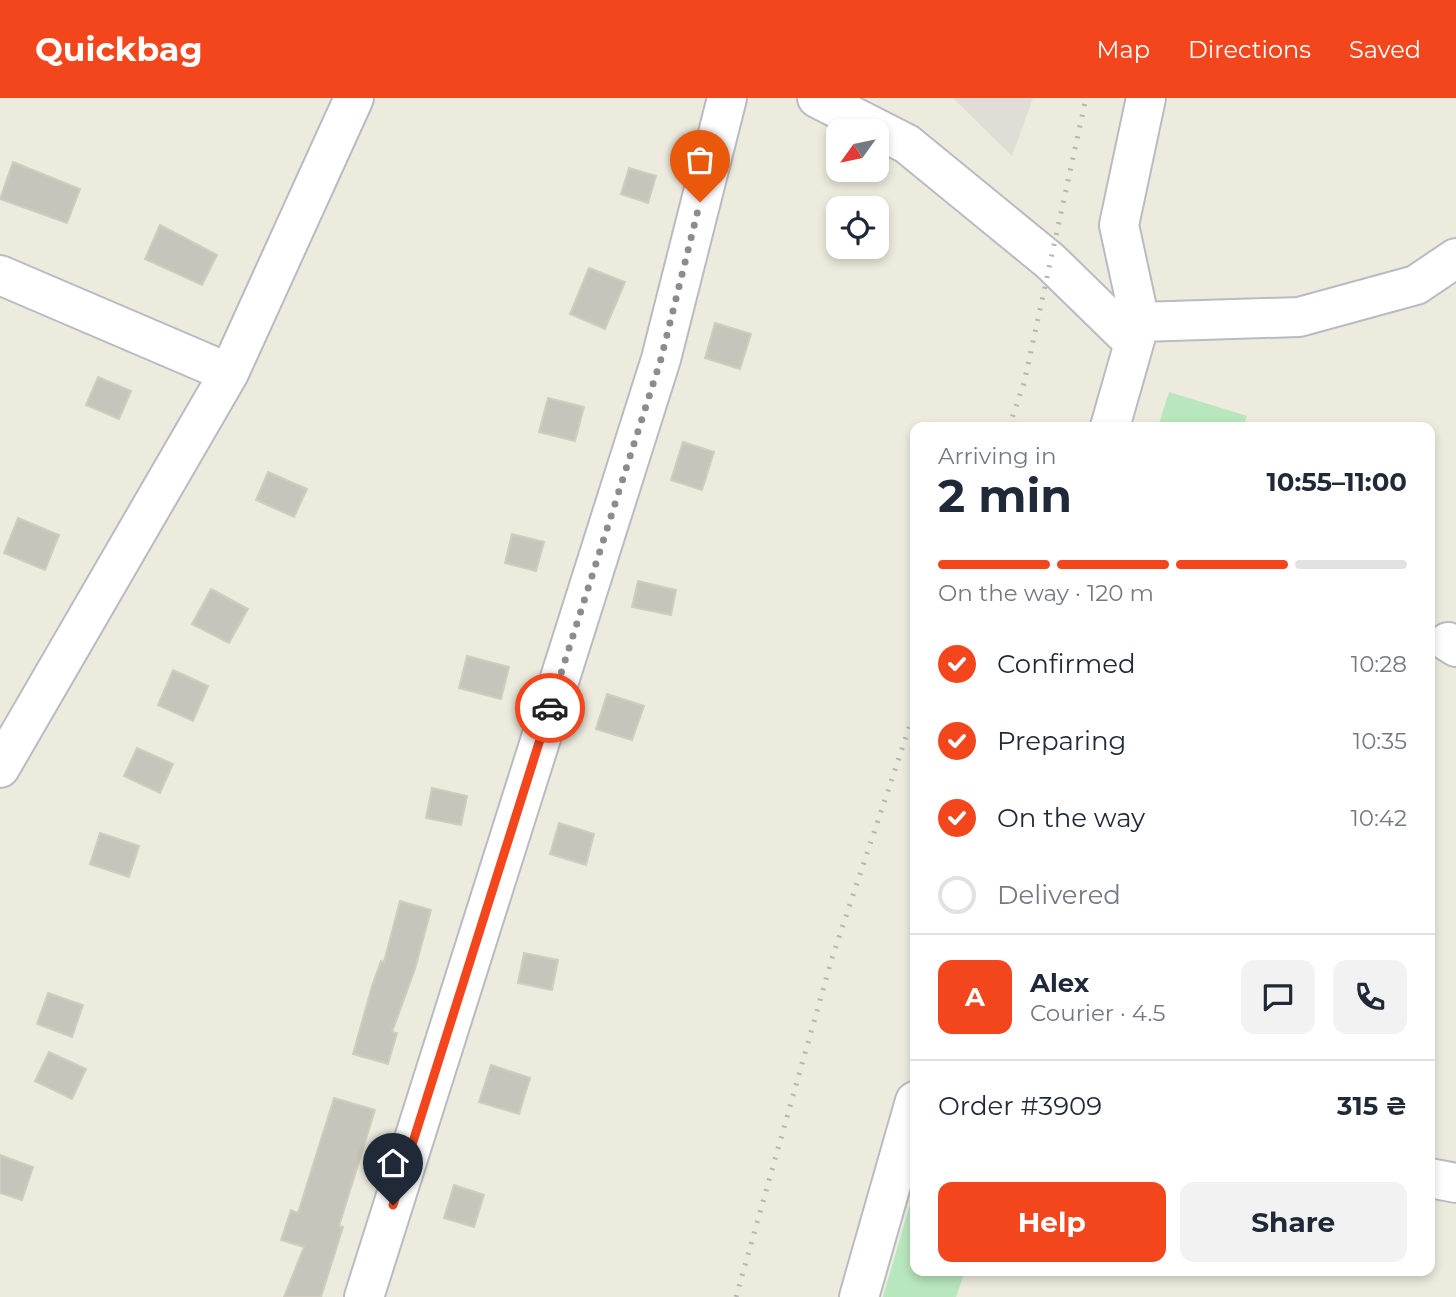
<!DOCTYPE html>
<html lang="en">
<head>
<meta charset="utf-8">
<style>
  body { margin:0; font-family:Montserrat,sans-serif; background:#f2f2f3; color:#1f2937; height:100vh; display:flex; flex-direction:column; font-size:26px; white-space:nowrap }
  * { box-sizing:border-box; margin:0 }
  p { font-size:23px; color:#747a83 }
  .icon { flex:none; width:38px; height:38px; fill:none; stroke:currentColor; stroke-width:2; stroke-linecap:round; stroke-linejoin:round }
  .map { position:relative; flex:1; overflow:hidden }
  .side { position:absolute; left:910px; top:324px; width:525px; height:854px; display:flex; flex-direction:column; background:#fff; border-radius:14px; box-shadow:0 4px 10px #0003 }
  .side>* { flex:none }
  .needle { width:46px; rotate:237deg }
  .buttons { position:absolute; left:826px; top:21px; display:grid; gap:14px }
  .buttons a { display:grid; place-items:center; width:63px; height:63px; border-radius:14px; background:#fff; box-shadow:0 4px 10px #0003; font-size:35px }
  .pin { position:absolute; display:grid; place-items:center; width:60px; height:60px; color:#fff; margin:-72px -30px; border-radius:50% 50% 50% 0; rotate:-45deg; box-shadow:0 0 7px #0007 }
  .pin .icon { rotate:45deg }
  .courier { position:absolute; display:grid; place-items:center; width:70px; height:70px; margin:-35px; border:5px solid #f3461d; border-radius:50%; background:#fff; color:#222; box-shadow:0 2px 9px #0007 }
  .summary em { font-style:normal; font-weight:700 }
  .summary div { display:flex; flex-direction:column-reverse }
  .summary { display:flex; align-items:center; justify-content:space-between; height:119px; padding:0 28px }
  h1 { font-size:46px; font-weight:700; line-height:52px }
  .bar { display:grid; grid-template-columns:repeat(4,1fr); gap:10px 7px; align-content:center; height:84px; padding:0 28px }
  .bar i { height:9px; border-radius:5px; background:#e0e1e3 }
  .bar .current { background:#f3461d }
  .bar p { grid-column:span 4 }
  .line { display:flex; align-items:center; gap:18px; padding:0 28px; border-top:2px solid #e0e1e3 }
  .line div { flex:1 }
  .round { display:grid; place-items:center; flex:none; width:74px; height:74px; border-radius:14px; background:#f2f2f3 }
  ol { padding:0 28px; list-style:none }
  li { display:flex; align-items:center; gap:21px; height:77px }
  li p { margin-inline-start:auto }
  li .icon { padding:7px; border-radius:50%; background:#f3461d; color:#fff; stroke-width:4 }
  li:last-child { color:#747a83 }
  li i { width:38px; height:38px; border:4px solid #e0e1e3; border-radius:50% }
  .button { display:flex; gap:14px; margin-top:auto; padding:14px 28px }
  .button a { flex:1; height:80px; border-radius:14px; background:#f3461d; color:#fff; font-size:28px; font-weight:700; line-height:80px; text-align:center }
  .button a+a { background:#f2f2f3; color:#1f2937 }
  header { display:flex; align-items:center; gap:42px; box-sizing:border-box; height:98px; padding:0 35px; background:#f3461d; color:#fff }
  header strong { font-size:33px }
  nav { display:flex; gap:38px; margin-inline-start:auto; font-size:24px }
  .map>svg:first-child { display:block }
</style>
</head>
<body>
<header>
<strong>Quickbag</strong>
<nav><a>Map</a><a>Directions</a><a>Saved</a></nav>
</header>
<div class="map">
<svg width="1456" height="1199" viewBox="0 0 1456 1199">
  <rect width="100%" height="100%" fill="#ecebde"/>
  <!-- industrial -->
  <path fill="#dfddd6" d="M 953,0 L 1033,0 L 1012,58 Z"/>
  <!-- green -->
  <path fill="#b8e6bd" d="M 1169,294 L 1247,318 L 1243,329 L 1158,329 Z
    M 915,1089 L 915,1172 L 965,1173 L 956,1199 L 883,1199 Z"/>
  <!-- building -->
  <path fill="#c7c4bb" stroke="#d1cdbc" stroke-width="2" d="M 13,64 L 80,91 L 67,125 L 0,101 Z
    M 629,70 L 656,78 L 648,105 L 621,96 Z
    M 160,127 L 217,157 L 202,187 L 145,161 Z
    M 589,170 L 625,184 L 605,231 L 570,216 Z
    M 715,225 L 751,236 L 740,271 L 705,260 Z
    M 98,279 L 131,293 L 119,321 L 86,307 Z
    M 548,300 L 584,309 L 575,343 L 539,334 Z
    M 683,344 L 714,354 L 702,392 L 671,382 Z
    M 268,374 L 307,391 L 294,419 L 256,402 Z
    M 18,420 L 59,437 L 45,472 L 4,455 Z
    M 512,436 L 544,444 L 536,473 L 505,465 Z
    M 638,483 L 676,492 L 671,517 L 632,509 Z
    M 211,491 L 248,511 L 229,545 L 192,526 Z
    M 467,558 L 509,569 L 501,601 L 459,590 Z
    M 173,572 L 208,588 L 193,623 L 158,607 Z
    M 607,596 L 644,608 L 632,642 L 596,631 Z
    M 137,650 L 173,666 L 160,695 L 124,678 Z
    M 432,690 L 467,698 L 461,727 L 426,720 Z
    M 559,725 L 594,736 L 586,767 L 550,756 Z
    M 100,735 L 139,748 L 129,779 L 90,766 Z
    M 400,803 L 431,812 L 415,871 L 392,934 L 397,935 L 388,966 L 353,956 L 372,888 L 381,863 L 384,864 Z
    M 524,855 L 558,862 L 552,892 L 518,885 Z
    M 48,895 L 83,907 L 72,939 L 37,926 Z
    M 49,954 L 86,971 L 72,1001 L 35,983 Z
    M 491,967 L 530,980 L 519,1016 L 479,1004 Z
    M 334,1000 L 375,1012 L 339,1128 L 343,1129 L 321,1199 L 284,1199 L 304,1149 L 281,1142 L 291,1112 L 298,1115 Z
    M 0,1057 L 33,1069 L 22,1102 L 0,1095 Z
    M 454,1087 L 484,1097 L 474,1129 L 444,1120 Z"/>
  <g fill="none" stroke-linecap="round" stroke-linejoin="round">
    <defs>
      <path id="minor" d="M 817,0 L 907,46 L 1050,163 L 1134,245
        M 0,177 L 229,275
        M 1140,224 L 1299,219 L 1416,187 L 1456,160
        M 1110,329 L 1140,224 L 1119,127 L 1146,0
        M 1448,544 L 1456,549
        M 0,670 L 229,275 L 354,0
        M 1430,1080 L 1456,1085
        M 364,1199 L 661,261 L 727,0
        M 859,1199 L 915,1003"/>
    </defs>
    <!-- minor casing -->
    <use href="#minor" stroke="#b9bbc2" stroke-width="42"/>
    <!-- minor -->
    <use href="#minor" stroke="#fff" stroke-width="38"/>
    <!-- rail -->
    <path stroke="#b5b6b6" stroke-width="5" stroke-dasharray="2 9" stroke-linecap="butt" d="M 1009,329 L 1024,285 L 1086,0
      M 736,1199 L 832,860 L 915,612"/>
  </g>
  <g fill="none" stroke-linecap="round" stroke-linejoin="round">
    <!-- done -->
    <path stroke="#8b8d8d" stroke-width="7" stroke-dasharray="0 12.6" d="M 550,610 L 661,261 L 700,104"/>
    <!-- route -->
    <path stroke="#f3461d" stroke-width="9" d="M 393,1107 L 550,610"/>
  </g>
</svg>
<div class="buttons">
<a><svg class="needle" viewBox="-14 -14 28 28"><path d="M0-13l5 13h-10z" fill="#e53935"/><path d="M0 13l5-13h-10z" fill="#747a83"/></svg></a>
<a><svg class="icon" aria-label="locate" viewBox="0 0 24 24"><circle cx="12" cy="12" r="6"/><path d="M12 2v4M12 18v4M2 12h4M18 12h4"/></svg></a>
</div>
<div class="pin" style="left:700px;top:104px;background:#ea580c"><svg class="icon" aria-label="bag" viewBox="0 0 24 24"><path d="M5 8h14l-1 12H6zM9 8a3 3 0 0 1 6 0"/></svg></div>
<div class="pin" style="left:393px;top:1107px;background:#1f2937"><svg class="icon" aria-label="home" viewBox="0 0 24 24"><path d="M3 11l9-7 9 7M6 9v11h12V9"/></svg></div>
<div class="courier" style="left:550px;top:610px"><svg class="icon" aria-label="car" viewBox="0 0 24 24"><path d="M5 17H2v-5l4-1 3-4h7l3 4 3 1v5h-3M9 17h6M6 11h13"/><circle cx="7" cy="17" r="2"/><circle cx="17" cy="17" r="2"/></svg></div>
<section class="side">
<div class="summary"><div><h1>2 min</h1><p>Arriving in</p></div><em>10:55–11:00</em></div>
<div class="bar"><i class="current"></i><i class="current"></i><i class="current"></i><i></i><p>On the way · 120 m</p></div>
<ol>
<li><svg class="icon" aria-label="check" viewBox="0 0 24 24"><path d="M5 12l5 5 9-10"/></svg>Confirmed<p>10:28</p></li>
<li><svg class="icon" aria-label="check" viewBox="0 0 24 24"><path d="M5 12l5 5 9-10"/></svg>Preparing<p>10:35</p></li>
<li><svg class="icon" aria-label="check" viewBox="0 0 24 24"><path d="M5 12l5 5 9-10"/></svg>On the way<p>10:42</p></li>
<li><i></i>Delivered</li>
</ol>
<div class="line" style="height:126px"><b class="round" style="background:#f3461d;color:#fff">A</b><div><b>Alex</b><p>Courier · 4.5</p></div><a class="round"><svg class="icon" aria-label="chat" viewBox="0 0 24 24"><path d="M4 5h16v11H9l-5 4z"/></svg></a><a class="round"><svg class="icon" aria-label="phone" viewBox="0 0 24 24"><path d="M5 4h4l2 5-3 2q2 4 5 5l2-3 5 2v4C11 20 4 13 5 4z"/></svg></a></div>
<div class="line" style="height:91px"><div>Order #3909</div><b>315 ₴</b></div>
<div class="button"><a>Help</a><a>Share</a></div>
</section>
</div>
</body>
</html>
